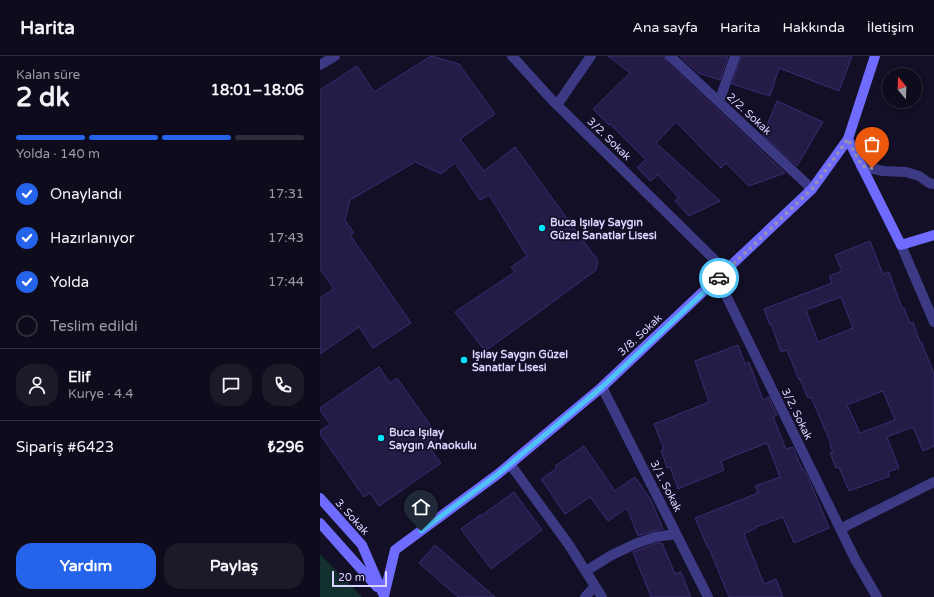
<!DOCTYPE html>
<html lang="tr">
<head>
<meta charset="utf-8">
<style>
  body { margin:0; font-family:"Varela Round",sans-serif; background:#1c1929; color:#f1f3f6; height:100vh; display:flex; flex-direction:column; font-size:15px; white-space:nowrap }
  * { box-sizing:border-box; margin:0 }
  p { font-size:13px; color:#9b9ba3 }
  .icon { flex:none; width:22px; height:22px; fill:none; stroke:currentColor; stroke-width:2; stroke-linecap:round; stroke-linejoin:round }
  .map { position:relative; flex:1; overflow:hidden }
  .panel { display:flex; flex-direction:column; background:#0e0b1c; width:320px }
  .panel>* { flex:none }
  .needle { width:26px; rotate:341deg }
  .fabs { position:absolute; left:562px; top:12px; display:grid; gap:8px }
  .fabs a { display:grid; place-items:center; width:40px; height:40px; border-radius:50%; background:#0e0b1c; box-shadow:0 2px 6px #0003,0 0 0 1px #2e2b3b; font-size:20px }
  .scale { position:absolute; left:12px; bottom:10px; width:55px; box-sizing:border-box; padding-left:4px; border:2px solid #d9d4ff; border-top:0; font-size:11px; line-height:14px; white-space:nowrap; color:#d9d4ff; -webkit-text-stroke:3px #130f26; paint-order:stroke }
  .pin { position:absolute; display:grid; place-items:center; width:34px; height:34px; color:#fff; margin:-41px -17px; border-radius:50% 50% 50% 0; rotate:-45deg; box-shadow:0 0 4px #0007 }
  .pin .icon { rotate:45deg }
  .courier { position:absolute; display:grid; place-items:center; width:40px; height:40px; margin:-20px; border:3px solid #4fc3f7; border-radius:50%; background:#fff; color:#222; box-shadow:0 1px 5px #0007 }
  .head em { font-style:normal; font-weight:700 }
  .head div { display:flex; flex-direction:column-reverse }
  .head { display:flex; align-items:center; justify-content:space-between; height:68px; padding:0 16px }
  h1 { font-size:26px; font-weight:700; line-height:30px }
  .bar { display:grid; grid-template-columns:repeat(4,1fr); gap:6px 4px; align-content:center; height:48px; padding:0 16px }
  .bar i { height:5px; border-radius:3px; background:#2e2b3b }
  .bar .selected { background:#2563eb }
  .bar p { grid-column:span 4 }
  .line { display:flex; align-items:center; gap:10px; padding:0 16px; border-top:1px solid #2e2b3b }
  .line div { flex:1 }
  .round { display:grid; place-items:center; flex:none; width:42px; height:42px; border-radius:16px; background:#1c1929 }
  ol { padding:0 16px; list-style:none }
  li { display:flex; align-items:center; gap:12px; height:44px }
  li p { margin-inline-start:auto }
  li .icon { padding:4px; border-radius:50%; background:#2563eb; color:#fff; stroke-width:4 }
  li:last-child { color:#9b9ba3 }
  li i { width:22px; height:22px; border:2px solid #2e2b3b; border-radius:50% }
  .primary-button { display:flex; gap:8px; margin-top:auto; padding:8px 16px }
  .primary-button a { flex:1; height:46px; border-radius:16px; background:#2563eb; color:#fff; font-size:16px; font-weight:700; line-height:46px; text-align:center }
  .primary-button a+a { background:#1c1929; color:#f1f3f6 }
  header { display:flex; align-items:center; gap:24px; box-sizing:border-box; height:56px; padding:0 20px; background:#0e0b1c; border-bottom:1px solid #2e2b3b }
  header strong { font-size:19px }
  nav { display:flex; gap:22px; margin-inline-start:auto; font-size:14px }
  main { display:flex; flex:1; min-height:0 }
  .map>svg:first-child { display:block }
</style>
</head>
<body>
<header>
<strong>Harita</strong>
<nav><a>Ana sayfa</a><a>Harita</a><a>Hakkında</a><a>İletişim</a></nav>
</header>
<main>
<section class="panel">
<div class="head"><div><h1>2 dk</h1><p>Kalan süre</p></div><em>18:01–18:06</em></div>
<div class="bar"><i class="selected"></i><i class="selected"></i><i class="selected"></i><i></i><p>Yolda · 140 m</p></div>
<ol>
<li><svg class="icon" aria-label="check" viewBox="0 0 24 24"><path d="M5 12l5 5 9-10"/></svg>Onaylandı<p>17:31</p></li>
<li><svg class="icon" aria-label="check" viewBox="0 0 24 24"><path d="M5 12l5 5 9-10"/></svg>Hazırlanıyor<p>17:43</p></li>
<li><svg class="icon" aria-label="check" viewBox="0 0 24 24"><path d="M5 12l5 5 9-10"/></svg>Yolda<p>17:44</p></li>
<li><i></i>Teslim edildi</li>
</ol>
<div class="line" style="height:72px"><a class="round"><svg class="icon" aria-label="person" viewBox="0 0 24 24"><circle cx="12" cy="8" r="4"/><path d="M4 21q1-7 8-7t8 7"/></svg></a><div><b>Elif</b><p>Kurye · 4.4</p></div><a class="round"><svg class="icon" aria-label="chat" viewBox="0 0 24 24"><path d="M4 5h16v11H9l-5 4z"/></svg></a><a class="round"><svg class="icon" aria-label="phone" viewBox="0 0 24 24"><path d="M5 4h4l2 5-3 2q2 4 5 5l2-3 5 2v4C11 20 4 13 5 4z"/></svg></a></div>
<div class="line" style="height:52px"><div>Sipariş #6423</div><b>₺296</b></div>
<div class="primary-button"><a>Yardım</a><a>Paylaş</a></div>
</section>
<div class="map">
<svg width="614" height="541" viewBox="0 0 614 541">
  <rect width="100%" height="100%" fill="#130f26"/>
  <!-- green -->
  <path fill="#12302f" d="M 0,498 L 2,500 L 42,541 L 0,541 Z"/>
  <!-- building -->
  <path fill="#241b47" stroke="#3b2d73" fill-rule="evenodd" d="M 111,0 L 139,8 L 175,58 L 140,83 L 164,115 L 195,91 L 278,205 L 276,214 L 226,251 L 165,295 L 135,256 L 195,216 L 191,211 L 207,200 L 169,139 L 160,144 L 135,107 L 121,118 L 95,106 L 30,144 L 25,164 L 34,177 L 30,179 L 91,267 L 53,292 L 39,271 L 0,298 L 0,242 L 14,233 L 0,213 L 0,34 L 37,10 L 54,36 Z
    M 288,0 L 344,0 L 346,5 L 465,117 L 429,130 L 406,107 L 401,112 L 356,66 L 336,87 L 400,145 L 369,160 L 355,145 L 359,142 L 338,119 L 330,125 L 317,111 L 326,104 L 290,68 L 289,69 L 273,53 L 310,17 Z
    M 360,0 L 408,0 L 400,24 L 378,17 Z
    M 421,0 L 532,0 L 519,35 L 459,12 L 450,40 L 412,28 Z
    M 457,45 L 503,66 L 477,110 L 443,79 Z
    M 550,185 L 563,218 L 569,216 L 582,252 L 584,252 L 590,267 L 593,266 L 600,286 L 601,285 L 614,318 L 614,390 L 603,395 L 593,371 L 567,381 L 579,412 L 568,416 L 570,420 L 529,435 L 519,411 L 516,412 L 510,397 L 513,396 L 510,389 L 511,388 L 491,341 L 488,342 L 480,323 L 479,324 L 467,294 L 461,296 L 451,268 L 450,269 L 444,253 L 512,227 L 509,220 L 522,215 L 515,199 ZM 521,241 L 533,272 L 498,286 L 486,254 ZM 563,335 L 575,364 L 540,377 L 527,349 Z
    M 418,289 L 425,308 L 429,306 L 443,344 L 449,341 L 457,359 L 453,361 L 466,393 L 473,391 L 482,413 L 483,412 L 489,423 L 509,472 L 474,487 L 463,461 L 436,471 L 436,472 L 424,478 L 444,528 L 456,523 L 463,541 L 409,541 L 389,492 L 388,492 L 375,462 L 438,437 L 435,430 L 460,421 L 447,387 L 401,405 L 404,414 L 358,433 L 350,411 L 347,412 L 341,394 L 344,393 L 334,368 L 389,346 L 375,305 Z
    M 59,311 L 70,327 L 77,322 L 122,386 L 111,394 L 121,407 L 59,450 L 50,437 L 44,441 L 0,378 L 0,375 L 10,368 L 0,354 L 0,352 Z
    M 264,390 L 295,435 L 315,421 L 331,444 L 343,473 L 333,475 L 318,480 L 307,452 L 288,465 L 270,441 L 245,458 L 221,423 L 237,412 L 235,410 Z
    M 194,436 L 222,474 L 171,513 L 141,473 L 160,459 L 161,460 Z
    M 337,487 L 342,487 L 355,518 L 361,516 L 371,541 L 331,541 L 313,496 Z
    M 115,489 L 175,541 L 138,541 L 99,507 Z"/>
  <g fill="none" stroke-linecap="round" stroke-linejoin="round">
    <!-- street -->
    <path stroke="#3d3a85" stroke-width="10" d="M 192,0 L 232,44 L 406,215
      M 350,0 L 492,133
      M 0,9 L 15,0
      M 399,46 L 415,0
      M 237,49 L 271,0
      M 541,110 L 563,115 L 586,116 L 599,120 L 609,127 L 614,128
      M 581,189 L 614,266
      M 398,223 L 535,503 L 557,541
      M 282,331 L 388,541
      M 190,408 L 249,489 L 275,530 L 265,541
      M 520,473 L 614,426
      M 266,515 L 290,500 L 315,488 L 335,481 L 356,478
      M 275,530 L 282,541"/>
    <!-- secondary -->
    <path stroke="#6f6bff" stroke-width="10" d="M 528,83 L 581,189 L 614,179
      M 0,442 L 42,489 L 64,540
      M 0,467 L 57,531
      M 64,540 L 75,494 L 178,418 L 282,331 L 492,133 L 528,83 L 555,0"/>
  </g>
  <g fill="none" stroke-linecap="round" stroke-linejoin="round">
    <!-- done -->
    <path stroke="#948fb3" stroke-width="4" stroke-dasharray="0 7.2" d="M 399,222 L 492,133 L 528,83 L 542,110 L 552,112"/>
    <!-- route -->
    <path stroke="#4fc3f7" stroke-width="5" d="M 101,475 L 178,418 L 282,331 L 399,222"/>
  </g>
  <!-- markers -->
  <g fill="#00e5ff" stroke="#130f26" stroke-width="1.5">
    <circle cx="222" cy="172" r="4"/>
    <circle cx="144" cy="304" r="4"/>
    <circle cx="61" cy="382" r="4"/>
  </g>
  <g text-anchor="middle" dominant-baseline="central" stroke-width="3.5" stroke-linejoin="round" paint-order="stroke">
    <!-- street labels -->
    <g font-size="11" fill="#d9d4ff" stroke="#130f26">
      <text transform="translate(429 58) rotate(43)">2/2. Sokak</text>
      <text transform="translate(289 83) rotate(44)">3/2. Sokak</text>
      <text transform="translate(320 279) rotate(-43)">3/8. Sokak</text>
      <text transform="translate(477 358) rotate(64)">3/2. Sokak</text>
      <text transform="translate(346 430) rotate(63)">3/1. Sokak</text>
      <text transform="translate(32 461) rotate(48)">3. Sokak</text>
    </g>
    <!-- poi labels -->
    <g font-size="11" font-weight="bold" fill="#d9d4ff" stroke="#130f26" text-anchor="start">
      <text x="230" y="166">Buca Işılay Saygın<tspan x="230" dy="13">Güzel Sanatlar Lisesi</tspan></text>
      <text x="152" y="298">Işılay Saygın Güzel<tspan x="152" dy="13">Sanatlar Lisesi</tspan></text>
      <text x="69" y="376">Buca Işılay<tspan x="69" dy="13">Saygın Anaokulu</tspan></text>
    </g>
  </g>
</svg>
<div class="fabs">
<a><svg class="needle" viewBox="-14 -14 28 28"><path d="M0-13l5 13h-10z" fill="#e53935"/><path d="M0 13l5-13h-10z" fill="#9b9ba3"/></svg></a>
</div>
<div class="scale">20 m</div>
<div class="pin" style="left:552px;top:112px;background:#ea580c"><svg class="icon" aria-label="bag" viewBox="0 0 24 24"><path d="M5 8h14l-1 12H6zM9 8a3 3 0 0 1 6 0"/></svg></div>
<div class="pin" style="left:101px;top:475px;background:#1f2937"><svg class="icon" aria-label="home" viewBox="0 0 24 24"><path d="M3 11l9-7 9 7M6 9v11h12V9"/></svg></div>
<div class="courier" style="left:399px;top:222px"><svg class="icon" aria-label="car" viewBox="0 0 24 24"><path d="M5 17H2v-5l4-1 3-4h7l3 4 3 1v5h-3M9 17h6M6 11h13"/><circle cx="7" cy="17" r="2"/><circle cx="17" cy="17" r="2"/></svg></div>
</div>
</main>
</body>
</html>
